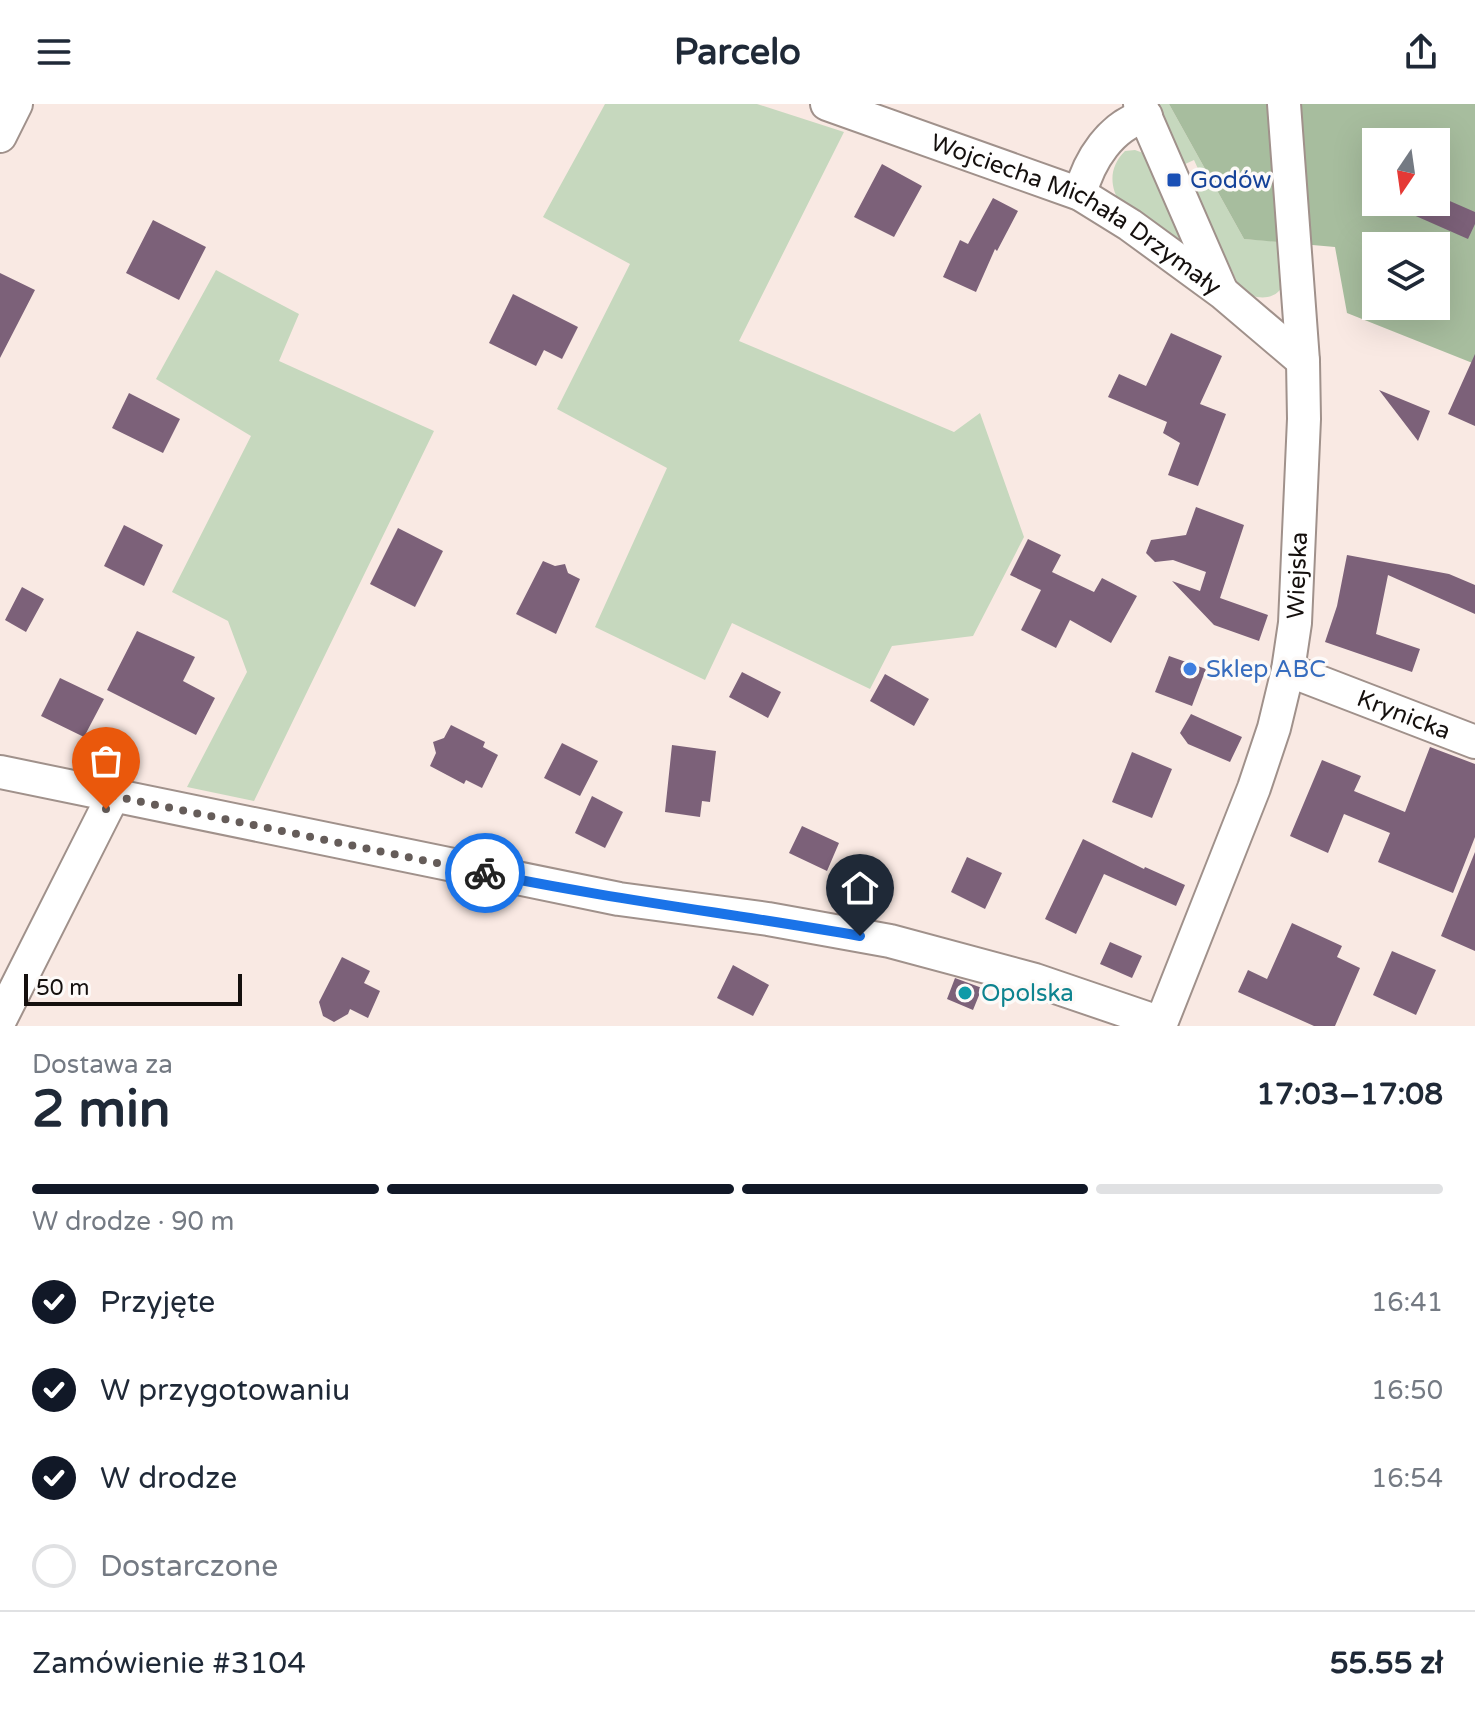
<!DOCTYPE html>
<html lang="pl">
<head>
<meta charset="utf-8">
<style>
  body { margin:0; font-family:"Varela Round",sans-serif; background:#f6f6f7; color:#1f2937; height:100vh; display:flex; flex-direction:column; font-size:30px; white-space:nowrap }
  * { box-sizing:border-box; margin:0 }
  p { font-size:26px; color:#747a83 }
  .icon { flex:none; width:44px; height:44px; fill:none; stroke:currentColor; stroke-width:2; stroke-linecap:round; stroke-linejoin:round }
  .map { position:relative; height:922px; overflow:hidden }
  .drawer { display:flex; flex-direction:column; background:#fff; flex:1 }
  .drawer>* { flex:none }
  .needle { width:52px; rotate:193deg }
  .controls { position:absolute; left:1362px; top:24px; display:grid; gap:16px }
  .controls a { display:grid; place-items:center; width:88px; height:88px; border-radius:0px; background:#fff; box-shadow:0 8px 32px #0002; font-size:40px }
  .scale { position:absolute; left:24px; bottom:20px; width:218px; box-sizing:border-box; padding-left:8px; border:4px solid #15100e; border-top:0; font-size:22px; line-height:28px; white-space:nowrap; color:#15100e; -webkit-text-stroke:6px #fdfaf8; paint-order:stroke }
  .pin { position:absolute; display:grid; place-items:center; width:68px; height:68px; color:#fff; margin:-82px -34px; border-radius:50% 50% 50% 0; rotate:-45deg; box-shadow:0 0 8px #0007 }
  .pin .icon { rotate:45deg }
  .courier { position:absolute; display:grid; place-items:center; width:80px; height:80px; margin:-40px; border:6px solid #1a73e8; border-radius:50%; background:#fff; color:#222; box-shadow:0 2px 10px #0007 }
  .headline em { font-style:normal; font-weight:700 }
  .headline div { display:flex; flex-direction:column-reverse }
  .headline { display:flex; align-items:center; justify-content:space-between; height:136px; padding:0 32px }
  h1 { font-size:52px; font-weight:700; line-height:60px }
  .bar { display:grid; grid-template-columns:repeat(4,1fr); gap:12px 8px; align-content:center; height:96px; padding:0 32px }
  .bar i { height:10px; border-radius:6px; background:#e0e1e3 }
  .bar .current { background:#111827 }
  .bar p { grid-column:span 4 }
  .line { display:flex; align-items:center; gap:20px; padding:0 32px; border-top:2px solid #e0e1e3 }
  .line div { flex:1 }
  ol { padding:0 32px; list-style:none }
  li { display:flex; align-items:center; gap:24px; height:88px }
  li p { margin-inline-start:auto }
  li .icon { padding:8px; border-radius:50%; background:#111827; color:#fff; stroke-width:4 }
  li:last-child { color:#747a83 }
  li i { width:44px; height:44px; border:4px solid #e0e1e3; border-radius:50% }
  header { display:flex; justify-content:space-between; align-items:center; height:104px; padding:0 32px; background:#fff; font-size:36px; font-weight:700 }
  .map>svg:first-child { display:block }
</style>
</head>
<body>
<header><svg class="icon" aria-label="menu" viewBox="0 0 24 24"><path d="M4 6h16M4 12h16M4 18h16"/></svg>Parcelo<svg class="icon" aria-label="share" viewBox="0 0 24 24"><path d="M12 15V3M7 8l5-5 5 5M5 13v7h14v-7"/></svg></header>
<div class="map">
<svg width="1475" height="922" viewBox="0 0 1475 922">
  <rect width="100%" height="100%" fill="#f9e9e3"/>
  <!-- green -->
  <path fill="#c6d8be" d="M 605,0 L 757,0 L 844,28 L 739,237 L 954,328 L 980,309 L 1024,433 L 973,532 L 892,542 L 870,585 L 732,519 L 705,576 L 595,523 L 667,364 L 557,305 L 630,160 L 543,113 Z
    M 1156,0 L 1169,0 L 1244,135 L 1284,138 C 1285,149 1286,161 1285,172 C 1283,197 1257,198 1241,186 L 1194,86 L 1205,80 L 1194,56 L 1183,61 Z
    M 1135,46 L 1146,50 L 1192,147 L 1121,101 C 1109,82 1109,63 1125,47 Z
    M 216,166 L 299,210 L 279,257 L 434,327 L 254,697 L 187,683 L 247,568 L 228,517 L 172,488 L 251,332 L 156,275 Z"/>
  <!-- forest -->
  <path fill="#a7bd9e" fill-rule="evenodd" d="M 1169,0 L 1475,0 L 1475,260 L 1347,209 L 1335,143 L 1244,135 ZM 1376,38 L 1436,38 L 1436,98 L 1376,98 ZM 1376,142 L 1436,142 L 1436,202 L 1376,202 Z"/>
  <!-- building -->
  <path fill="#7c6179" d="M 882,60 L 922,82 L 894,133 L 854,113 Z
    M 1436,91 L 1475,108 L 1475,120 L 1468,135 L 1384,98 L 1436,98 Z
    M 993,94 L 1018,107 L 997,147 L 995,145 L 976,188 L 943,173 L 960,136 L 968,140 Z
    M 153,116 L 206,143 L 179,196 L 126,169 Z
    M 0,169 L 35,186 L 0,254 Z
    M 513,190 L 578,223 L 562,255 L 544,246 L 536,262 L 489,239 Z
    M 1171,229 L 1222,252 L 1200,300 L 1226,310 L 1198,382 L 1168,371 L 1180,339 L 1163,329 L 1167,318 L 1108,293 L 1119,270 L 1146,282 Z
    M 1475,250 L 1475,322 L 1448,310 Z
    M 1379,286 L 1430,307 L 1418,337 Z
    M 129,289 L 180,315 L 163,349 L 112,324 Z
    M 1196,403 L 1244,421 L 1220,494 L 1268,511 L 1259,537 L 1214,521 L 1172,477 L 1200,487 L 1206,468 L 1173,456 L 1155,458 L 1146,449 L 1151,436 L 1186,431 Z
    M 124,421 L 163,441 L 144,482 L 104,462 Z
    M 398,424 L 443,447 L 415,503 L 370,480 Z
    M 1028,435 L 1061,451 L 1052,468 L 1094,488 L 1102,474 L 1137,492 L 1111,539 L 1070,516 L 1056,544 L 1021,526 L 1041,486 L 1010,471 Z
    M 1347,451 L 1449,470 L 1475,481 L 1475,510 L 1388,471 L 1376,530 L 1420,545 L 1412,568 L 1325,538 L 1337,502 Z
    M 543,457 L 555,462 L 565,460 L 568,469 L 580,475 L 556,530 L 516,510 Z
    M 22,483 L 44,495 L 26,528 L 5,516 Z
    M 137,527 L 195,553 L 183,577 L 215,594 L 196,631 L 107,586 Z
    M 1169,552 L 1206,565 L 1192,602 L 1155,588 Z
    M 742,568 L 781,588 L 768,614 L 729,593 Z
    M 885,570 L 929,595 L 914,622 L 870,597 Z
    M 60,574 L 104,595 L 84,633 L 41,612 Z
    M 1191,610 L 1242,633 L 1230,658 L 1188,640 L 1180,629 Z
    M 451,621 L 485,638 L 483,643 L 498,651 L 482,684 L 466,676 L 464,680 L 430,662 L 436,649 L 433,638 L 444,634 Z
    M 562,639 L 598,657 L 580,692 L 544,674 Z
    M 672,641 L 716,647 L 710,698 L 702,697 L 700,713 L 665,708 Z
    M 1430,643 L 1475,660 L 1475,733 L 1453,789 L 1378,758 L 1390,729 L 1344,710 L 1328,749 L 1290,732 L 1322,656 L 1361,672 L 1354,687 L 1405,708 Z
    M 1132,648 L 1172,665 L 1152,714 L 1112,698 Z
    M 592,692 L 623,708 L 605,744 L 575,729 Z
    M 802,722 L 839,739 L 827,767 L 789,749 Z
    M 1083,735 L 1144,765 L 1145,763 L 1185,781 L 1176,802 L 1104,770 L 1076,830 L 1045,815 Z
    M 1475,748 L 1475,847 L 1441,832 Z
    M 967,753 L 1002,769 L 985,805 L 951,788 Z
    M 1292,819 L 1342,842 L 1337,853 L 1360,864 L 1335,922 L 1314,922 L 1238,888 L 1248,866 L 1267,875 Z
    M 1110,838 L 1142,852 L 1132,874 L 1100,860 Z
    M 1392,847 L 1436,866 L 1416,911 L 1373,891 Z
    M 342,853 L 370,867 L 364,879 L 380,887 L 368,914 L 350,905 L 348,910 L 334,918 L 323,912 L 319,898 Z
    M 733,861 L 769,881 L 753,912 L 717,894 Z
    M 955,874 L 982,884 L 973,906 L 947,895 Z"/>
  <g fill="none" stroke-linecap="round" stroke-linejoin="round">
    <defs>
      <g id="minor">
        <path id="s1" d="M 827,0 L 1080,90 L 1130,121 L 1223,189 L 1303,257"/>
        <path d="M 1140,0 L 1221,186"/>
        <path d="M 0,32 L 16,0"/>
        <path d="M 1080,90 C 1089,56 1111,21 1146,12"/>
        <path id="s2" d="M 1288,566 L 1475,638"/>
        <path d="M 0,668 L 619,795 L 768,815 L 890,837 L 1035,876 L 1161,919"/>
        <path d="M 0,916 L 113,692"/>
        <path id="s3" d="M 1160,922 L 1254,684 L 1274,624 L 1288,566 L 1295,519 L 1304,315 L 1303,257 L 1284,0"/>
      </g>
    </defs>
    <!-- minor casing -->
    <use href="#minor" stroke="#a0918b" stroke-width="36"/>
    <!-- minor -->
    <use href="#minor" stroke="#fff" stroke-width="32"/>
  </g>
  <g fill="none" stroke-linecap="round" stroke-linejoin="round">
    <!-- done -->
    <path stroke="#655c59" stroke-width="8" stroke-dasharray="0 14.4" d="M 106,705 L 113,692 L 485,769"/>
    <!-- route -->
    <path stroke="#1a73e8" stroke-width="10" d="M 485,769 C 609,795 735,810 860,832"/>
  </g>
  <!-- markers -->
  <rect fill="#1a4fb4" stroke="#fdfaf8" stroke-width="3" x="1166" y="68" width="16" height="16" rx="4"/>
  <circle fill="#3f7fe0" stroke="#fdfaf8" stroke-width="3" cx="1190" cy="565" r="8"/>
  <circle fill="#0f9aa8" stroke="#fdfaf8" stroke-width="3" cx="965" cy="889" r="8"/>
  <g text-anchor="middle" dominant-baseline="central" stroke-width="7" stroke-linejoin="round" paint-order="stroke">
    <!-- transit labels -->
    <g font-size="24" fill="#164399" stroke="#fdfaf8" text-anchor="start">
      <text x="1190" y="76">Godów</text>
    </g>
    <!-- street labels -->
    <g font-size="24" fill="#15100e" stroke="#fdfaf8">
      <text stroke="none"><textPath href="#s1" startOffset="274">Wojciecha Michała Drzymały</textPath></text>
      <text stroke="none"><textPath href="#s3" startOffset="474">Wiejska</textPath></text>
      <text stroke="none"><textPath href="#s2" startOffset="124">Krynicka</textPath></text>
    </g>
    <!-- shop labels -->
    <g font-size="24" fill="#366cbe" stroke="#fdfaf8" text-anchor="start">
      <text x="1206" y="565">Sklep ABC</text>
    </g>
    <!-- culture labels -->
    <g font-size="24" fill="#0d838f" stroke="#fdfaf8" text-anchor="start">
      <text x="981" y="889">Opolska</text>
    </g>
  </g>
</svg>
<div class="controls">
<a><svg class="needle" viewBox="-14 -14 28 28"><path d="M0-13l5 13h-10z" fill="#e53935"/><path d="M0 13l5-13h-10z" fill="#747a83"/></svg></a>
<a><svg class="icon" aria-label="layers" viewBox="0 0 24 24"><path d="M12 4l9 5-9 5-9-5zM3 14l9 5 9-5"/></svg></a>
</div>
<div class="scale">50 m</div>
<div class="pin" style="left:106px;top:705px;background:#ea580c"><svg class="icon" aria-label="bag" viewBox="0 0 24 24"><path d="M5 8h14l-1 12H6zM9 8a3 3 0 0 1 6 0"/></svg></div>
<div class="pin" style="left:860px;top:832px;background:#1f2937"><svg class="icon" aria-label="home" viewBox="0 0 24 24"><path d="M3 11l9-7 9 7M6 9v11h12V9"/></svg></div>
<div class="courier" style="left:485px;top:769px"><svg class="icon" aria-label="bike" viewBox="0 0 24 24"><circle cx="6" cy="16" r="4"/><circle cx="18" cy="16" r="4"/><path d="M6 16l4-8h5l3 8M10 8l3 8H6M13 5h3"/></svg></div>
</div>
<section class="drawer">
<div class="headline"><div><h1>2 min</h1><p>Dostawa za</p></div><em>17:03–17:08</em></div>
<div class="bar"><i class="current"></i><i class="current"></i><i class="current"></i><i></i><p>W drodze · 90 m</p></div>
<ol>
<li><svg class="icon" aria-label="check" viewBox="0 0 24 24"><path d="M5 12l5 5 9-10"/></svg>Przyjęte<p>16:41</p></li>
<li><svg class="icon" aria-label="check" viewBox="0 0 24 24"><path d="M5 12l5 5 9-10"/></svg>W przygotowaniu<p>16:50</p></li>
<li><svg class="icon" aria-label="check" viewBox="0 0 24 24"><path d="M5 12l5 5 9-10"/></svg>W drodze<p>16:54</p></li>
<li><i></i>Dostarczone</li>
</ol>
<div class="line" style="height:104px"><div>Zamówienie #3104</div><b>55.55 zł</b></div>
</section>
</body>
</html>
